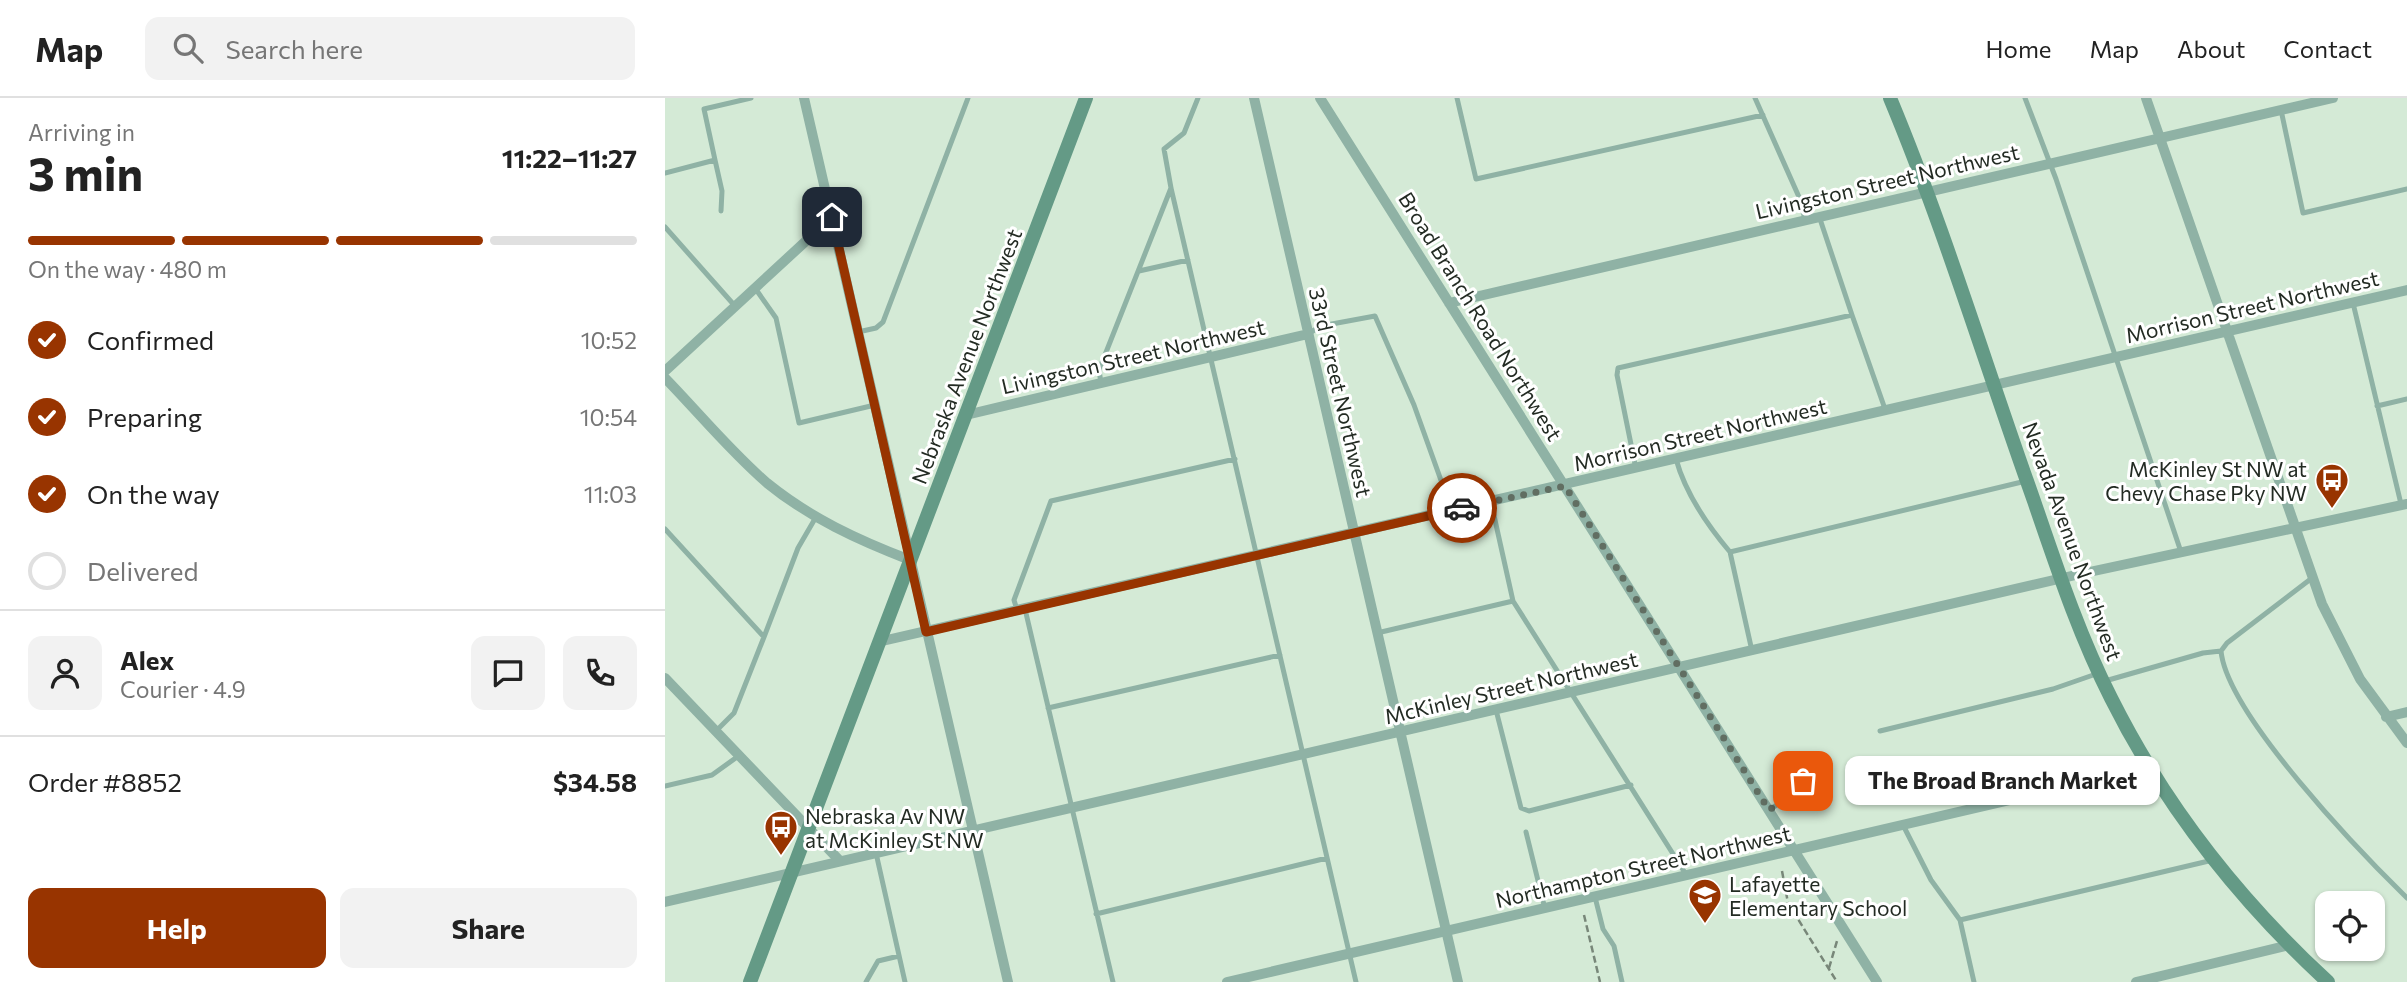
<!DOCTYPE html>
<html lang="en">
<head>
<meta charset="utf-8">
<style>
  body { margin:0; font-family:Commissioner,sans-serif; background:#f2f2f2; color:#222; height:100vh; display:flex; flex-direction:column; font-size:26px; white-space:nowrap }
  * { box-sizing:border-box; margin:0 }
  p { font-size:23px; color:#767676 }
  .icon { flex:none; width:38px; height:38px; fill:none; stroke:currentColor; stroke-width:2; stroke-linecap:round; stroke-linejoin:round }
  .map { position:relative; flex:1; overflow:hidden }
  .details { display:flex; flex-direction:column; background:#fff; width:665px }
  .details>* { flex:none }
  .fabs { position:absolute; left:1650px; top:793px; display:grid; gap:14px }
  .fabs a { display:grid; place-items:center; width:70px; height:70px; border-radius:14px; background:#fff; box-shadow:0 2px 5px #0004; font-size:35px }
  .pin { position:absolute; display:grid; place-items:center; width:60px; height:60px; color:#fff; margin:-30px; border-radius:14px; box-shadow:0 4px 10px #0006 }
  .courier { position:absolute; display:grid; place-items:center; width:70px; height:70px; margin:-35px; border:5px solid #983400; border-radius:50%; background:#fff; color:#222; box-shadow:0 2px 9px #0007 }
  .bubble { position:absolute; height:49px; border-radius:14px; background:#fff; box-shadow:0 2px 5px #0004; font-size:23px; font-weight:700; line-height:49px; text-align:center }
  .summary em { font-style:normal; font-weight:700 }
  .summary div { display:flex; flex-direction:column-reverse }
  .summary { display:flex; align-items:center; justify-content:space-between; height:119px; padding:0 28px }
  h1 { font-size:46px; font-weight:700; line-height:52px }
  .bar { display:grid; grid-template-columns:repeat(4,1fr); gap:10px 7px; align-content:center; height:84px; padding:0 28px }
  .bar i { height:9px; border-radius:5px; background:#e0e0e0 }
  .bar .selected { background:#983400 }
  .bar p { grid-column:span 4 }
  .line { display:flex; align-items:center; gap:18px; padding:0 28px; border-top:2px solid #e0e0e0 }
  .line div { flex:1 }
  .round { display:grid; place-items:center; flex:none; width:74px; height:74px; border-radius:14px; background:#f2f2f2 }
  ol { padding:0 28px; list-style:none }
  li { display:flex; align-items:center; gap:21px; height:77px }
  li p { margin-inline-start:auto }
  li .icon { padding:7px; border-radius:50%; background:#983400; color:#fff; stroke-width:4 }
  li:last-child { color:#767676 }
  li i { width:38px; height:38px; border:4px solid #e0e0e0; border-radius:50% }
  .cta { display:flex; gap:14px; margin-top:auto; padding:14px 28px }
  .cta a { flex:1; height:80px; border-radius:14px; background:#983400; color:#fff; font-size:28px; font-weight:700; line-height:80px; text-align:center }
  .cta a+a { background:#f2f2f2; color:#222 }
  header { display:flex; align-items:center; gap:42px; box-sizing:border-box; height:98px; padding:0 35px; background:#fff; border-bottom:2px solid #e0e0e0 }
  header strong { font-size:33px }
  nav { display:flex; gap:38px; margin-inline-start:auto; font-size:24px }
  .search { width:490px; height:63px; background:#f2f2f2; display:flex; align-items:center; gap:18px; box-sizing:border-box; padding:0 24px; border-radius:14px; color:#767676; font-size:26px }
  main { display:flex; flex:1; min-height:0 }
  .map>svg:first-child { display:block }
</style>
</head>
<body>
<header>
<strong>Map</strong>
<div class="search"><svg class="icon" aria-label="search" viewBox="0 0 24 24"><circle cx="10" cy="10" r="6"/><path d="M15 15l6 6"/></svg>Search here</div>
<nav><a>Home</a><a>Map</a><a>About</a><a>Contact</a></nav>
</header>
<main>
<section class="details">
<div class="summary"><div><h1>3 min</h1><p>Arriving in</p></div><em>11:22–11:27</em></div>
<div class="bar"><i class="selected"></i><i class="selected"></i><i class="selected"></i><i></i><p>On the way · 480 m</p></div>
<ol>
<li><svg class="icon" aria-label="check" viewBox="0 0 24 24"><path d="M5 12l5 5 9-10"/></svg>Confirmed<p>10:52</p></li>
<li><svg class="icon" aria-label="check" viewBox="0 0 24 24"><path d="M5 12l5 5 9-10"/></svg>Preparing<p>10:54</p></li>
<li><svg class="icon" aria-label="check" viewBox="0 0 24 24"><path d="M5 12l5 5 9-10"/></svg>On the way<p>11:03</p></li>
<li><i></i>Delivered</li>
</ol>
<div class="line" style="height:126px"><a class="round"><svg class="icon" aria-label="person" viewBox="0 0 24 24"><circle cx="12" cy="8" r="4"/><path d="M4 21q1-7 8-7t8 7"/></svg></a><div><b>Alex</b><p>Courier · 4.9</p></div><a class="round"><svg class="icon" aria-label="chat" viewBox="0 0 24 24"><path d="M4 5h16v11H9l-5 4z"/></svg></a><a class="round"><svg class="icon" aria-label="phone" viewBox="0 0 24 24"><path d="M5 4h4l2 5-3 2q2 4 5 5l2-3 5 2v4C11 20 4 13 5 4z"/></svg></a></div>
<div class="line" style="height:91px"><div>Order #8852</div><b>$34.58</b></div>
<div class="cta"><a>Help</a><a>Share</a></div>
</section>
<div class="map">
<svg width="1742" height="884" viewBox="0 0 1742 884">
  <rect width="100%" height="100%" fill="#d4ead6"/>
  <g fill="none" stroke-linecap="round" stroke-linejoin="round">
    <!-- path -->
    <path stroke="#788779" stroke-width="2.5" stroke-dasharray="7 3.5" stroke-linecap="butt" d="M 1117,773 L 1123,805 L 1172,884
      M 919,817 L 935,884
      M 1164,870 L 1172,843"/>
    <!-- lane -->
    <path stroke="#8fb2a5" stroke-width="5" d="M 533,0 L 519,35 L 499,51 L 506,90 L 691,884
      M 792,0 L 811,81 L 1098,17
      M 1090,0 L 1134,99 L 1140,121
      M 1360,0 L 1391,81 L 1516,454
      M 1616,12 L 1638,115 L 1742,91
      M 50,62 L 57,93 L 56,113
      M 0,75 L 50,62 L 39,11 L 86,0
      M 1154,118 L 1187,217
      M 0,129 L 70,208
      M 474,173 L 523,162
      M 90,190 L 111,220 L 134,325 L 210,307
      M 1688,205 L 1736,406
      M 193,234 L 211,230 L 218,224 L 303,0
      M 643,236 L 656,228 L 710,218 L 749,307 L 787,413
      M 436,285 L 434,272 L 506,90
      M 1712,308 L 1742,301
      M 1011,361 C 1020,394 1043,428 1065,454 L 1361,383
      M 971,371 L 952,277 L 953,270 L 1187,217 L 1220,311
      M 826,404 L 848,503 L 1022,778
      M 0,431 L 99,539 L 69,615 L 50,634
      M 1065,454 L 1087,553
      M 1647,480 L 1562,545 L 1556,553 C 1562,616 1695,754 1742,800
      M 360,511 L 448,884
      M 352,512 L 349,502 L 386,403 L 570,361
      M 712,535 L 848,503
      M 99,539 L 133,450 L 151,419
      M 1440,583 L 1538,555 L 1556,553
      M 383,610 L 615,557
      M 831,612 L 856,710 L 864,713 L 966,687
      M 1215,633 L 1388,591 L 1434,575
      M 0,688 L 47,677 L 72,659
      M 1104,712 L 1122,700 L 1148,674
      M 1238,727 L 1266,782 L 1295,822 L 1309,884
      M 861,734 L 880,811
      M 211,755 L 240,884
      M 930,799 L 938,831 L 949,848 L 957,884
      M 431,816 L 662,760
      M 1295,822 L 1548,762
      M 201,884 L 213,863 L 234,858"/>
    <!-- street -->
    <path stroke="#8fb2a5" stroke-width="10" d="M 139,0 L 343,884
      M 589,0 L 793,884
      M 655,0 L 1212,884
      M 1481,0 L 1657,506 L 1695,581 L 1742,645
      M 784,205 L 1668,0
      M 0,273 L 167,119
      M 0,280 C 34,315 65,353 102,385 C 145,420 193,442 245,462
      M 301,317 L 643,236
      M 213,544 L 1742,192
      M 0,580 L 175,763
      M 1721,619 L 1742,614
      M 0,804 L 1415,476 L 1742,406
      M 562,884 L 1465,674 L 1482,666
      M 1471,884 L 1624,847"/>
    <!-- secondary -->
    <path stroke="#649a86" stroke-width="14" d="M 1225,0 C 1280,132 1321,269 1369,403 C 1392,470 1414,537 1446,600 C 1500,708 1574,802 1663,884
      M 85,884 L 421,0"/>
  </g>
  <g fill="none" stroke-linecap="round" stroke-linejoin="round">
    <!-- done -->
    <path stroke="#616e62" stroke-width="7" stroke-dasharray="0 12.6" d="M 797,410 L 900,388 L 1104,712 L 1122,700 L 1138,683"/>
    <!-- route -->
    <path stroke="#983400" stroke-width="9" d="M 167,119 L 261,534 L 797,410"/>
  </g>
  <!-- icons -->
  <defs>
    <symbol id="bus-pin" viewBox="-11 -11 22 30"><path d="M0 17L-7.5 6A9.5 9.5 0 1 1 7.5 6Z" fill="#983400" stroke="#fff"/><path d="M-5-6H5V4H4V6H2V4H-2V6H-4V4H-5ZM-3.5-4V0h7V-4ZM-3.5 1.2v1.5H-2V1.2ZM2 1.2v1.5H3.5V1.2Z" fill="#fff"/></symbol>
    <symbol id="school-pin" viewBox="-11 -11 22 30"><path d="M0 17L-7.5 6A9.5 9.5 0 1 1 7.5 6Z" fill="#983400" stroke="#fff"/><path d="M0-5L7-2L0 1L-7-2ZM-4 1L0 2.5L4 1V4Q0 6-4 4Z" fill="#fff"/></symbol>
  </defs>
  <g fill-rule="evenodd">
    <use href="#bus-pin" x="1648" y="363" width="38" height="52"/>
    <use href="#bus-pin" x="97" y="710" width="38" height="52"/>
    <use href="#school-pin" x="1021" y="778" width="38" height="52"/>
  </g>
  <g text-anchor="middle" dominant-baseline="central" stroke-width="6" stroke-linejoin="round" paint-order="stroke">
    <!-- street labels -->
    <g font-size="21" fill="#232b23" stroke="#fff">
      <text transform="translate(1222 83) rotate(-13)">Livingston Street Northwest</text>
      <text transform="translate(1587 208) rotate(-13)">Morrison Street Northwest</text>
      <text transform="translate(816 218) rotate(58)">Broad Branch Road Northwest</text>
      <text transform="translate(301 258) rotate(-69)">Nebraska Avenue Northwest</text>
      <text transform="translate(468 258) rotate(-13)">Livingston Street Northwest</text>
      <text transform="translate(676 294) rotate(77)">33rd Street Northwest</text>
      <text transform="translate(1035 336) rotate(-13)">Morrison Street Northwest</text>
      <text transform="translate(1408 443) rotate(70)">Nevada Avenue Northwest</text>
      <text transform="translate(846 589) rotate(-13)">McKinley Street Northwest</text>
      <text transform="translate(978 768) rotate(-13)">Northampton Street Northwest</text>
    </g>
    <!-- poi labels -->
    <g font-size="21" fill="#232b23" stroke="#fff" text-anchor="start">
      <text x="1642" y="370" text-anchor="end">McKinley St NW at<tspan x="1642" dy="24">Chevy Chase Pky NW</tspan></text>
      <text x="140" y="717">Nebraska Av NW<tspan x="140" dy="24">at McKinley St NW</tspan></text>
      <text x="1064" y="785">Lafayette<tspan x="1064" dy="24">Elementary School</tspan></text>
    </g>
  </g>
</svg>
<div class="fabs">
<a><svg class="icon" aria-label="locate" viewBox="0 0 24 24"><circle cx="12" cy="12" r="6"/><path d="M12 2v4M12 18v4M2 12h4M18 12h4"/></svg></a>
</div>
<div class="pin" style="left:1138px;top:683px;background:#ea580c"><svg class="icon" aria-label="bag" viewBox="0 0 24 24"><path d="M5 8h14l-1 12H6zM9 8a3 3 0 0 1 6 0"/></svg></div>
<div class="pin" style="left:167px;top:119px;background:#1f2937"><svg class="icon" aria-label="home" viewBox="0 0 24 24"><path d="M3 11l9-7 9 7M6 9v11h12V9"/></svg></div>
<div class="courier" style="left:797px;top:410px"><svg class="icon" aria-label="car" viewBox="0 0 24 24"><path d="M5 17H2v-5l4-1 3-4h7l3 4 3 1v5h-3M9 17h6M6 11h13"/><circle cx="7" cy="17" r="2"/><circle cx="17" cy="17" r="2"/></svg></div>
<div class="bubble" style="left:1180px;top:658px;width:315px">The Broad Branch Market</div>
</div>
</main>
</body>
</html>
